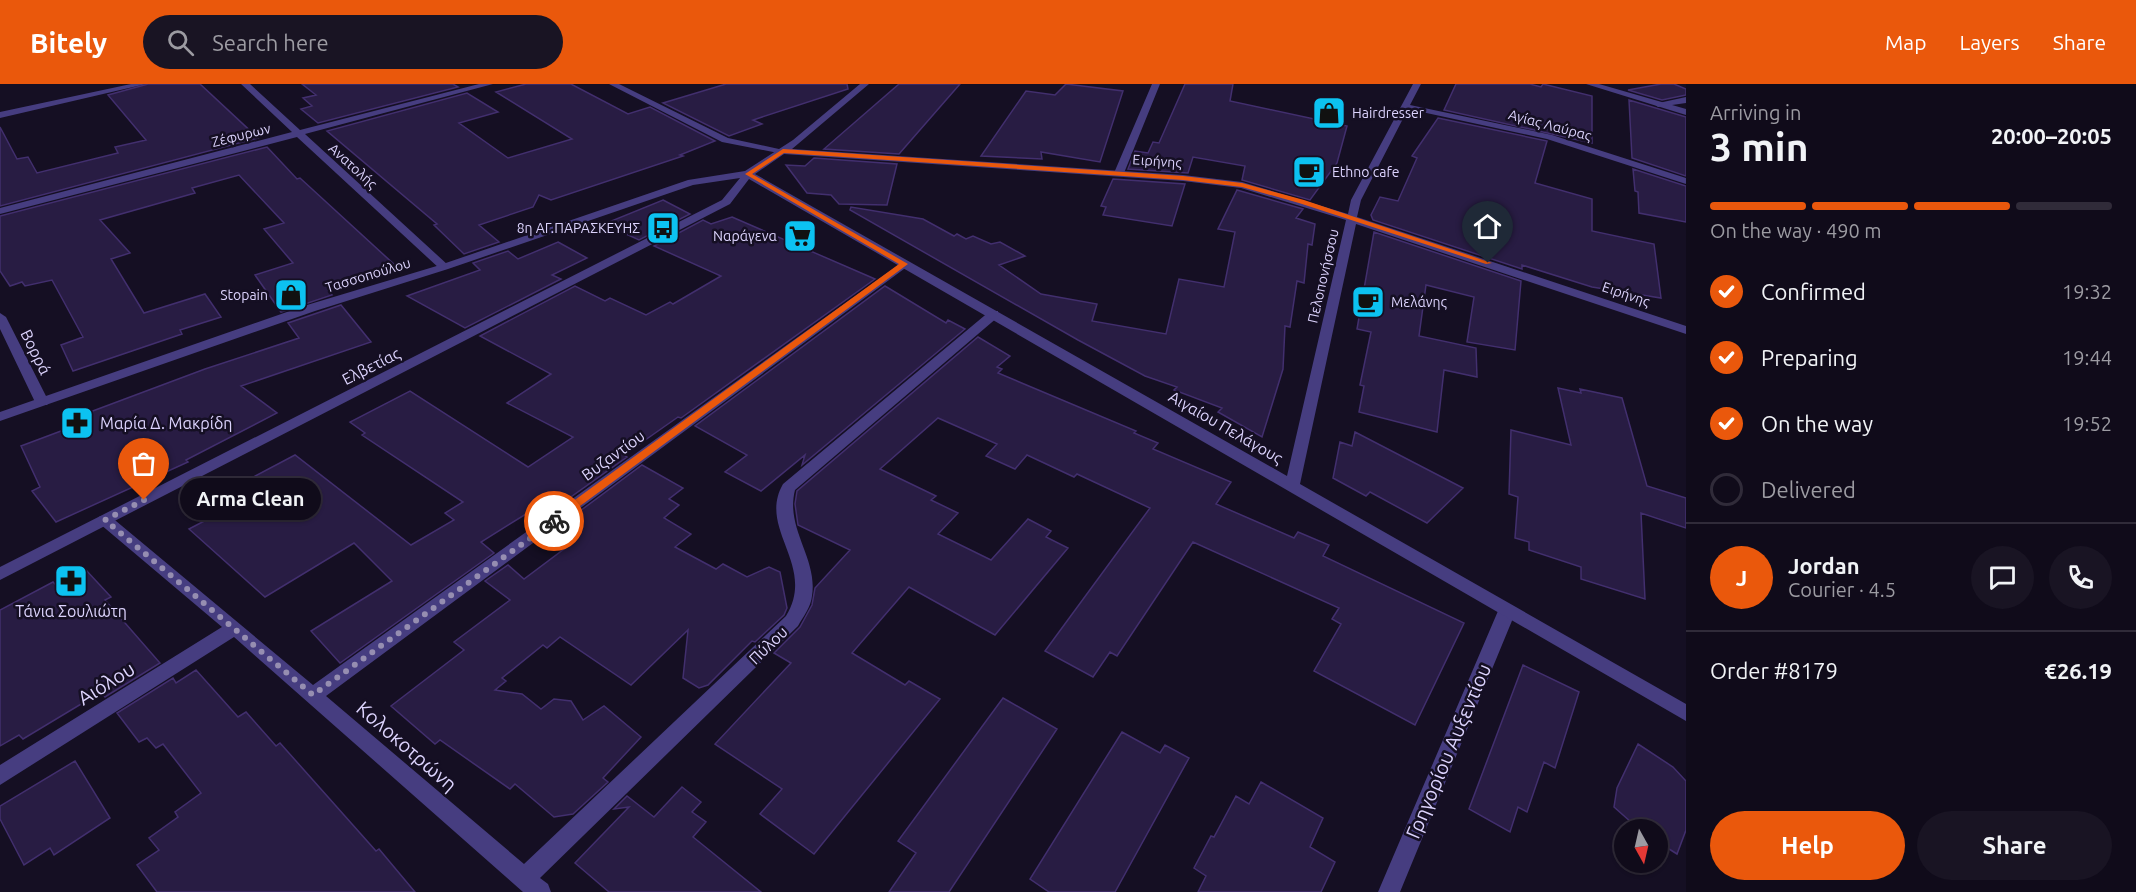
<!DOCTYPE html>
<html lang="en">
<head>
<meta charset="utf-8">
<style>
  body { margin:0; font-family:Ubuntu,sans-serif; background:#191423; color:#f1f3f6; height:100vh; display:flex; flex-direction:column; font-size:22px; white-space:nowrap }
  * { box-sizing:border-box; margin:0 }
  p { font-size:20px; color:#9c9ba2 }
  .icon { flex:none; width:33px; height:33px; fill:none; stroke:currentColor; stroke-width:2; stroke-linecap:round; stroke-linejoin:round }
  .map { position:relative; flex:1; overflow:hidden }
  .panel { display:flex; flex-direction:column; background:#100b1a; width:450px }
  .panel>* { flex:none }
  .needle { width:39px; rotate:172deg }
  .controls { position:absolute; left:1614px; top:735px; display:grid; gap:12px }
  .controls a { display:grid; place-items:center; width:54px; height:54px; border-radius:50%; background:#100b1a; box-shadow:0 2px 4px #0004,0 0 0 2px #302b39; font-size:30px }
  .pin { position:absolute; display:grid; place-items:center; width:51px; height:51px; color:#fff; margin:-62px -26px; border-radius:50% 50% 50% 0; rotate:-45deg; box-shadow:0 0 6px #0007 }
  .pin .icon { rotate:45deg }
  .courier { position:absolute; display:grid; place-items:center; width:60px; height:60px; margin:-30px; border:4px solid #ea580c; border-radius:50%; background:#fff; color:#222; box-shadow:0 2px 8px #0007 }
  .bubble { position:absolute; height:42px; border-radius:21px; background:#100b1a; box-shadow:0 2px 4px #0004,0 0 0 2px #302b39; font-size:20px; font-weight:700; line-height:42px; text-align:center }
  .headline em { font-style:normal; font-weight:700 }
  .headline div { display:flex; flex-direction:column-reverse }
  .headline { display:flex; align-items:center; justify-content:space-between; height:102px; padding:0 24px }
  h1 { font-size:39px; font-weight:700; line-height:45px }
  .bar { display:grid; grid-template-columns:repeat(4,1fr); gap:9px 6px; align-content:center; height:72px; padding:0 24px }
  .bar i { height:8px; border-radius:4px; background:#302b39 }
  .bar .selected { background:#ea580c }
  .bar p { grid-column:span 4 }
  .line { display:flex; align-items:center; gap:15px; padding:0 24px; border-top:2px solid #302b39 }
  .line div { flex:1 }
  .round { display:grid; place-items:center; flex:none; width:63px; height:63px; border-radius:32px; background:#191423 }
  ol { padding:0 24px; list-style:none }
  li { display:flex; align-items:center; gap:18px; height:66px }
  li p { margin-inline-start:auto }
  li .icon { padding:6px; border-radius:50%; background:#ea580c; color:#fff; stroke-width:4 }
  li:last-child { color:#9c9ba2 }
  li i { width:33px; height:33px; border:3px solid #302b39; border-radius:50% }
  .button { display:flex; gap:12px; margin-top:auto; padding:12px 24px }
  .button a { flex:1; height:69px; border-radius:36px; background:#ea580c; color:#fff; font-size:24px; font-weight:700; line-height:69px; text-align:center }
  .button a+a { background:#191423; color:#f1f3f6 }
  header { display:flex; align-items:center; gap:36px; box-sizing:border-box; height:84px; padding:0 30px; background:#ea580c; color:#fff }
  header strong { font-size:28px }
  nav { display:flex; gap:33px; margin-inline-start:auto; font-size:21px }
  .search { width:420px; height:54px; background:#191423; display:flex; align-items:center; gap:15px; box-sizing:border-box; padding:0 21px; border-radius:33px; color:#9c9ba2; font-size:22px }
  main { display:flex; flex:1; min-height:0 }
  .map>svg:first-child { display:block }
</style>
</head>
<body>
<header>
<strong>Bitely</strong>
<div class="search"><svg class="icon" aria-label="search" viewBox="0 0 24 24"><circle cx="10" cy="10" r="6"/><path d="M15 15l6 6"/></svg>Search here</div>
<nav><a>Map</a><a>Layers</a><a>Share</a></nav>
</header>
<main>
<div class="map">
<svg width="1686" height="808" viewBox="0 0 1686 808">
  <rect width="100%" height="100%" fill="#150f23"/>
  <!-- building -->
  <path fill="#281c43" stroke="#422f6e" stroke-width="1.5" d="M 148,0 L 200,0 L 258,54 L 0,122 L 0,43 L 17,75 L 28,73 L 37,89 L 118,69 L 115,63 L 146,56 L 108,11 Z
    M 302,0 L 453,0 L 458,3 L 318,39 L 301,25 L 312,22 L 303,14 L 316,11 Z
    M 526,0 L 571,0 L 628,30 L 650,23 L 715,57 L 680,71 L 683,72 L 551,116 L 539,111 L 533,123 L 479,141 L 499,158 L 464,170 L 434,141 L 437,140 L 327,47 L 467,9 L 498,28 L 459,39 L 508,74 L 572,55 L 496,8 Z
    M 726,0 L 847,0 L 848,5 L 753,36 L 762,40 L 729,52 L 663,19 Z
    M 899,0 L 960,0 L 899,70 L 824,65 Z
    M 1066,0 L 1123,7 L 1100,78 L 1041,68 L 1042,75 L 981,72 L 1026,7 L 1055,11 Z
    M 1185,0 L 1233,0 L 1230,17 L 1347,42 L 1337,79 L 1310,116 L 1242,96 L 1245,82 L 1193,73 L 1188,89 L 1128,85 L 1135,67 L 1148,69 L 1153,58 L 1159,59 Z
    M 1456,0 L 1530,0 L 1541,3 L 1543,0 L 1592,12 L 1592,59 L 1444,26 Z
    M 1661,0 L 1674,0 L 1686,5 L 1686,11 L 1662,16 L 1628,6 Z
    M 1629,16 L 1686,33 L 1686,92 L 1632,74 Z
    M 1438,34 L 1547,57 L 1535,99 L 1592,115 L 1592,147 L 1654,160 L 1661,214 L 1592,203 L 1522,181 L 1522,185 L 1373,136 L 1371,131 L 1380,113 L 1398,117 L 1417,74 L 1412,72 Z
    M 267,63 L 297,95 L 300,94 L 397,183 L 328,206 L 332,211 L 281,228 L 255,191 L 293,179 L 264,145 L 284,139 L 239,91 L 192,104 L 195,109 L 100,136 L 130,169 L 111,175 L 144,229 L 205,210 L 221,233 L 180,246 L 182,250 L 73,287 L 61,261 L 83,253 L 52,196 L 25,202 L 22,198 L 10,202 L 0,187 L 0,132 Z
    M 814,74 L 897,80 L 887,121 L 839,120 L 831,111 L 807,109 L 786,81 L 805,82 Z
    M 1633,85 L 1686,102 L 1686,138 L 1639,129 L 1638,108 L 1635,107 Z
    M 1113,95 L 1185,100 L 1172,142 L 1103,131 L 1106,123 L 1101,122 Z
    M 1237,106 L 1303,125 L 1296,134 L 1315,140 L 1312,161 L 1308,160 L 1304,199 L 1297,197 L 1290,243 L 1285,242 L 1283,285 L 1262,353 L 1218,328 L 1222,324 L 1174,306 L 1177,303 L 1145,292 L 1078,256 L 850,126 L 851,123 L 923,135 L 954,152 L 957,150 L 966,155 L 973,152 L 991,160 L 1000,158 L 1025,172 L 999,181 L 1041,210 L 1097,220 L 1092,237 L 1166,250 L 1179,195 L 1224,203 L 1235,148 L 1218,145 Z
    M 663,116 L 690,130 L 639,156 L 604,140 Z
    M 732,133 L 875,195 L 681,334 L 678,333 L 624,371 L 627,373 L 537,437 L 526,430 L 481,458 L 494,469 L 340,579 L 311,547 L 392,497 L 354,459 L 265,513 L 189,445 L 212,433 L 200,421 L 295,371 L 411,461 L 454,436 L 445,429 L 463,418 L 362,351 L 365,349 L 350,338 L 410,307 L 528,383 L 573,353 L 507,319 L 551,290 L 480,252 L 575,202 L 605,217 L 610,214 L 646,231 L 670,218 L 673,220 L 721,192 L 654,162 L 703,136 L 711,140 Z
    M 1374,148 L 1521,197 L 1515,266 L 1467,258 L 1474,213 L 1426,201 L 1419,252 L 1476,264 L 1477,293 L 1444,286 L 1437,348 L 1359,328 L 1364,302 L 1360,301 L 1371,248 L 1357,245 Z
    M 558,158 L 587,174 L 552,191 L 561,195 L 465,244 L 407,212 L 480,186 L 473,179 L 508,167 L 518,175 Z
    M 885,202 L 946,239 L 948,236 L 965,245 L 802,381 L 805,371 L 761,407 L 725,388 L 747,371 L 695,342 Z
    M 341,221 L 371,258 L 241,302 L 277,329 L 186,376 L 188,378 L 56,438 L 32,407 L 40,403 L 21,362 L 69,344 L 66,337 L 205,285 L 299,254 L 288,239 Z
    M 978,253 L 1010,272 L 997,283 L 1002,285 L 998,289 L 1136,347 L 1134,349 L 1158,359 L 1153,365 L 1231,398 L 1216,420 L 1294,454 L 1298,448 L 1329,461 L 1323,472 L 1464,539 L 1415,641 L 1314,587 L 1341,540 L 1332,535 L 1339,524 L 1193,458 L 1117,572 L 1110,568 L 1093,593 L 1045,567 L 1150,424 L 1077,390 L 1074,393 L 1027,371 L 1015,385 L 986,372 L 997,360 L 938,334 L 880,385 L 936,412 L 931,416 L 958,429 L 938,450 L 991,476 L 1028,435 L 1051,447 L 1046,453 L 1068,464 L 995,551 L 909,503 L 852,569 L 905,601 L 909,597 L 940,615 L 814,770 L 760,730 L 782,705 L 715,660 L 791,579 L 774,569 L 800,543 L 812,521 L 815,504 L 850,466 L 798,441 L 795,420 L 797,407 Z
    M 1558,304 L 1581,309 L 1580,305 L 1622,314 L 1647,402 L 1686,414 L 1686,444 L 1641,429 L 1645,515 L 1581,495 L 1581,483 L 1529,466 L 1529,458 L 1515,454 L 1518,413 L 1509,410 L 1511,346 L 1571,361 Z
    M 1355,348 L 1463,404 L 1427,439 L 1370,408 L 1366,412 L 1333,394 L 1340,358 L 1352,362 Z
    M 642,381 L 683,404 L 669,415 L 679,421 L 664,434 L 691,450 L 675,463 L 716,485 L 723,480 L 747,493 L 769,483 L 780,488 L 787,524 L 784,531 L 755,558 L 752,557 L 708,601 L 699,604 L 683,594 L 688,546 L 631,601 L 560,553 L 547,564 L 543,561 L 502,594 L 506,597 L 495,606 L 522,610 L 541,625 L 554,615 L 571,617 L 583,636 L 604,622 L 641,653 L 603,694 L 608,698 L 573,730 L 554,733 L 515,700 L 510,705 L 440,656 L 435,660 L 391,622 L 464,566 L 454,558 L 510,516 L 485,497 L 508,481 L 524,495 L 572,459 L 553,447 Z
    M 85,485 L 111,513 L 105,516 L 160,579 L 105,613 L 101,608 L 23,655 L 19,651 L 0,662 L 0,526 L 53,498 L 56,501 Z
    M 1523,581 L 1579,608 L 1555,684 L 1544,678 L 1527,728 L 1518,723 L 1510,748 L 1469,725 Z
    M 196,586 L 238,633 L 246,628 L 276,662 L 280,659 L 376,767 L 379,765 L 415,808 L 157,808 L 137,781 L 159,766 L 149,754 L 178,733 L 175,728 L 201,709 L 163,660 L 156,664 L 147,654 L 139,658 L 117,629 L 173,594 L 176,599 Z
    M 1003,614 L 1057,645 L 949,808 L 889,808 L 916,769 L 898,757 Z
    M 1122,648 L 1160,669 L 1165,661 L 1189,674 L 1115,808 L 1049,808 L 1030,795 Z
    M 1638,660 L 1673,683 L 1686,697 L 1686,746 L 1677,770 L 1658,758 L 1658,746 L 1640,746 L 1614,723 L 1617,704 Z
    M 75,677 L 110,734 L 54,771 L 50,764 L 24,781 L 0,735 L 0,722 Z
    M 1261,698 L 1323,734 L 1310,763 L 1335,778 L 1321,808 L 1198,808 L 1206,792 L 1194,784 L 1211,752 L 1214,753 L 1236,712 L 1249,720 Z
    M 682,703 L 701,718 L 692,728 L 706,738 L 693,753 L 761,808 L 609,808 L 575,779 L 629,723 L 614,725 L 627,712 L 654,733 Z"/>
  <g fill="none" stroke-linecap="round" stroke-linejoin="round">
    <!-- minor -->
    <path fill="#463d80" fill-rule="evenodd" d="M 131,0 L 146,0 L 0,34 L 0,28 Z
      M 241,0 L 250,0 L 300,46 L 479,0 L 493,0 L 305,50 L 448,181 L 448,185 L 440,185 L 297,53 L 0,130 L 0,124 L 292,48 Z
      M 609,0 L 619,0 L 728,54 L 788,67 L 783,70 L 722,58 Z
      M 1152,0 L 1160,0 L 1124,89 L 1116,91 L 1114,89 Z
      M 1686,13 L 1686,19 L 1658,23 L 1654,20 Z
      M 904,177 L 910,180 L 908,182 L 326,612 L 524,780 L 786,532 C 817,481 757,445 783,400 L 990,227 L 998,227 L 998,233 L 795,406 C 785,445 818,474 812,512 C 811,523 803,533 798,542 L 540,794 L 548,800 L 551,808 L 523,808 L 234,553 L 0,701 L 0,681 L 222,543 L 100,440 L 97,436 L 100,432 L 110,432 L 313,601 Z
      M 0,229 L 6,233 L 49,318 L 47,321 L 37,321 L 35,318 L 0,245 Z
      M 1507,520 L 1513,522 L 1516,527 L 1400,808 L 1378,808 L 1498,527 L 1501,522 Z"/>
    <!-- tertiary -->
    <path fill="#463d80" fill-rule="evenodd" d="M 860,0 L 869,0 L 792,65 L 1183,91 L 1242,98 L 1348,130 L 1351,116 L 1413,0 L 1421,0 L 1410,21 L 1552,51 L 1686,94 L 1686,100 L 1547,55 L 1408,25 L 1361,116 L 1357,133 L 1686,242 L 1686,250 L 1356,140 L 1300,400 L 1686,620 L 1686,637 L 749,95 L 730,120 L 0,496 L 0,483 L 722,116 L 740,94 L 693,101 L 448,185 L 315,227 L 0,337 L 0,328 L 307,221 L 440,181 L 688,96 L 745,87 L 793,56 ZM 784,70 L 1183,97 L 1241,104 L 1346,136 L 1287,392 L 755,90 Z
      M 1586,0 L 1599,0 L 1686,25 L 1686,31 Z"/>
  </g>
  <!-- route -->
  <path fill="#ea580c" d="M 783,65 L 1183,92 L 1242,99 L 1304,116 L 1492,179 L 1486,180 L 1299,119 L 1242,103 L 1183,96 L 784,69 L 752,90 L 908,180 L 557,439 L 550,439 L 550,434 L 899,180 L 745,90 Z"/>
  <g fill="none" stroke-linecap="round" stroke-linejoin="round">
    <!-- done -->
    <path stroke="#968eb1" stroke-width="6" stroke-dasharray="0 10.8" d="M 144,416 L 105,436 L 313,611 L 554,437"/>
  </g>
  <!-- icons -->
  <defs>
    <symbol id="shop-square" viewBox="-11 -11 22 22"><rect x="-9" y="-9" width="18" height="18" rx="4" fill="#0cc2f1" stroke="#150f23"/><path d="M-5-2.5h2.3a2.7 3.5 0 0 1 5.4 0H5L5.5 6h-11ZM-1.5-2.5h3a1.5 2.3 0 0 0-3 0Z" fill="#111"/></symbol>
    <symbol id="cafe-square" viewBox="-11 -11 22 22"><rect x="-9" y="-9" width="18" height="18" rx="4" fill="#0cc2f1" stroke="#150f23"/><path d="M-5.5-4.5H6V0H3Q3 3.5 0 3.5H-2.5Q-5.5 3.5-5.5 0ZM3-3.2v2h1.7v-2ZM-6 4.5H4V6H-6Z" fill="#111"/></symbol>
    <symbol id="bus-square" viewBox="-11 -11 22 22"><rect x="-9" y="-9" width="18" height="18" rx="4" fill="#0cc2f1" stroke="#150f23"/><path d="M-5-6H5V4H4V6H2V4H-2V6H-4V4H-5ZM-3.5-4V0h7V-4ZM-3.5 1.2v1.5H-2V1.2ZM2 1.2v1.5H3.5V1.2Z" fill="#111"/></symbol>
    <symbol id="supermarket-square" viewBox="-11 -11 22 22"><rect x="-9" y="-9" width="18" height="18" rx="4" fill="#0cc2f1" stroke="#150f23"/><path d="M-6-5.5h2.5l.6 2H6L4.5 2H-2.5L-4.4-4H-6ZM-1.5 3.2a1.3 1.3 0 1 0 .1 0ZM3 3.2a1.3 1.3 0 1 0 .1 0Z" fill="#111"/></symbol>
    <symbol id="pharmacy-square" viewBox="-11 -11 22 22"><rect x="-9" y="-9" width="18" height="18" rx="4" fill="#0cc2f1" stroke="#150f23"/><path d="M-2-6h4v4h4v4h-4v4h-4v-4h-4v-4h4Z" fill="#111"/></symbol>
  </defs>
  <g fill-rule="evenodd">
    <use href="#shop-square" x="1310" y="10" width="38" height="38"/>
    <use href="#cafe-square" x="1290" y="69" width="38" height="38"/>
    <use href="#bus-square" x="644" y="125" width="38" height="38"/>
    <use href="#supermarket-square" x="781" y="133" width="38" height="38"/>
    <use href="#shop-square" x="272" y="192" width="38" height="38"/>
    <use href="#cafe-square" x="1349" y="199" width="38" height="38"/>
    <use href="#pharmacy-square" x="58" y="320" width="38" height="38"/>
    <use href="#pharmacy-square" x="52" y="478" width="38" height="38"/>
  </g>
  <g text-anchor="middle" dominant-baseline="central" stroke-width="5" stroke-linejoin="round" paint-order="stroke">
    <!-- far-poi labels -->
    <g font-size="14" fill="#dcd3fd" stroke="#150f23" text-anchor="start">
      <text x="1352" y="29">Hairdresser</text>
      <text x="1332" y="88">Ethno cafe</text>
      <text x="640" y="144" text-anchor="end">8η ΑΓ.ΠΑΡΑΣΚΕΥΗΣ</text>
      <text x="777" y="152" text-anchor="end">Ναράγενα</text>
      <text x="268" y="211" text-anchor="end">Stopain</text>
      <text x="1391" y="218">Μελάνης</text>
    </g>
    <!-- far-street labels -->
    <g font-size="14" fill="#dcd3fd" stroke="#150f23">
      <text transform="translate(1550 41) rotate(15)">Αγίας Λαύρας</text>
      <text transform="translate(241 51) rotate(-14)">Ζέφυρων</text>
      <text transform="translate(1157 77) rotate(4)">Ειρήνης</text>
      <text transform="translate(353 82) rotate(42)">Ανατολής</text>
      <text transform="translate(368 191) rotate(-17)">Τασσοπούλου</text>
      <text transform="translate(1323 192) rotate(-77)">Πελοπονήσσου</text>
      <text transform="translate(1626 210) rotate(19)">Ειρήνης</text>
    </g>
    <!-- street labels -->
    <g font-size="16" fill="#dcd3fd" stroke="#150f23">
      <text transform="translate(36 268) rotate(64)">Βορρά</text>
      <text transform="translate(371 282) rotate(-27)">Ελβετίας</text>
      <text transform="translate(1226 343) rotate(30)">Αιγαίου Πελάγους</text>
      <text transform="translate(613 371) rotate(-36)">Βυζαντίου</text>
      <text transform="translate(768 561) rotate(-44)">Πύλου</text>
    </g>
    <!-- poi labels -->
    <g font-size="16" fill="#dcd3fd" stroke="#150f23" text-anchor="start">
      <text x="100" y="339">Μαρία Δ. Μακρίδη</text>
      <text x="71" y="527" text-anchor="middle">Τάνια Σουλιώτη</text>
    </g>
    <!-- near-street labels -->
    <g font-size="20" fill="#dcd3fd" stroke="#150f23">
      <text transform="translate(106 599) rotate(-32)">Αιόλου</text>
      <text transform="translate(407 662) rotate(41)">Κολοκοτρώνη</text>
      <text transform="translate(1448 667) rotate(-67)">Γρηγορίου Αυξεντίου</text>
    </g>
  </g>
</svg>
<div class="controls">
<a><svg class="needle" viewBox="-14 -14 28 28"><path d="M0-13l5 13h-10z" fill="#e53935"/><path d="M0 13l5-13h-10z" fill="#9c9ba2"/></svg></a>
</div>
<div class="pin" style="left:144px;top:416px;background:#ea580c"><svg class="icon" aria-label="bag" viewBox="0 0 24 24"><path d="M5 8h14l-1 12H6zM9 8a3 3 0 0 1 6 0"/></svg></div>
<div class="pin" style="left:1488px;top:179px;background:#1f2937"><svg class="icon" aria-label="home" viewBox="0 0 24 24"><path d="M3 11l9-7 9 7M6 9v11h12V9"/></svg></div>
<div class="courier" style="left:554px;top:437px"><svg class="icon" aria-label="bike" viewBox="0 0 24 24"><circle cx="6" cy="16" r="4"/><circle cx="18" cy="16" r="4"/><path d="M6 16l4-8h5l3 8M10 8l3 8H6M13 5h3"/></svg></div>
<div class="bubble" style="left:180px;top:394px;width:141px">Arma Clean</div>
</div>
<section class="panel">
<div class="headline"><div><h1>3 min</h1><p>Arriving in</p></div><em>20:00–20:05</em></div>
<div class="bar"><i class="selected"></i><i class="selected"></i><i class="selected"></i><i></i><p>On the way · 490 m</p></div>
<ol>
<li><svg class="icon" aria-label="check" viewBox="0 0 24 24"><path d="M5 12l5 5 9-10"/></svg>Confirmed<p>19:32</p></li>
<li><svg class="icon" aria-label="check" viewBox="0 0 24 24"><path d="M5 12l5 5 9-10"/></svg>Preparing<p>19:44</p></li>
<li><svg class="icon" aria-label="check" viewBox="0 0 24 24"><path d="M5 12l5 5 9-10"/></svg>On the way<p>19:52</p></li>
<li><i></i>Delivered</li>
</ol>
<div class="line" style="height:108px"><b class="round" style="background:#ea580c;color:#fff">J</b><div><b>Jordan</b><p>Courier · 4.5</p></div><a class="round"><svg class="icon" aria-label="chat" viewBox="0 0 24 24"><path d="M4 5h16v11H9l-5 4z"/></svg></a><a class="round"><svg class="icon" aria-label="phone" viewBox="0 0 24 24"><path d="M5 4h4l2 5-3 2q2 4 5 5l2-3 5 2v4C11 20 4 13 5 4z"/></svg></a></div>
<div class="line" style="height:78px"><div>Order #8179</div><b>€26.19</b></div>
<div class="button"><a>Help</a><a>Share</a></div>
</section>
</main>
</body>
</html>
